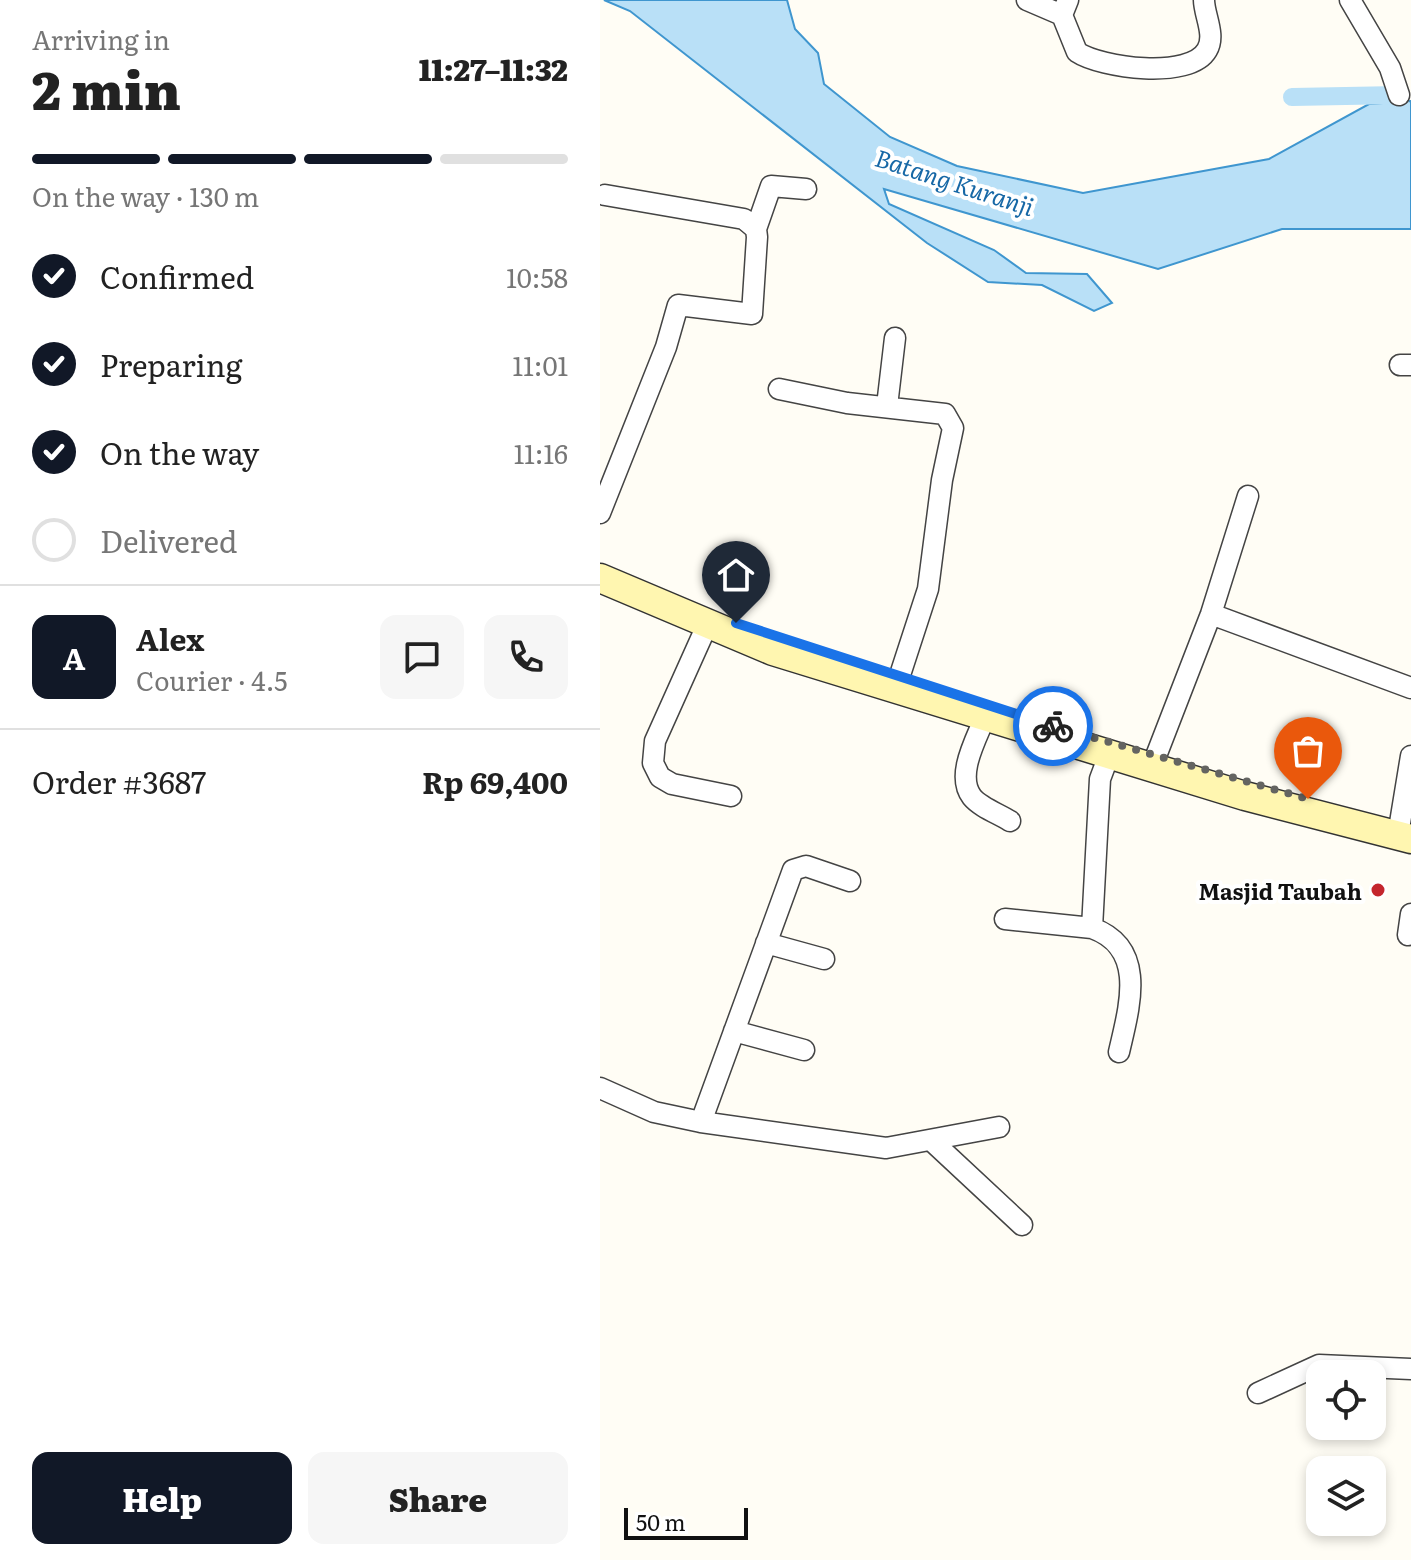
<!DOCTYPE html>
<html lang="en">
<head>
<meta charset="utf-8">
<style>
  body { margin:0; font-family:Literata,serif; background:#f6f6f6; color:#222; height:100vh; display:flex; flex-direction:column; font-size:30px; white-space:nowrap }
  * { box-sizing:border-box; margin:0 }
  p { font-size:26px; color:#767676 }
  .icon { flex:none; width:44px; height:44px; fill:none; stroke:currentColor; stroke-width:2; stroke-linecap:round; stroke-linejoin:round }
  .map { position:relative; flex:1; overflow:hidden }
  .side { display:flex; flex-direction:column; background:#fff; width:600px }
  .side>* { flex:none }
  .fabs { position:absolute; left:706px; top:1360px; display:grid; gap:16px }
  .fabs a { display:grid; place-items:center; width:80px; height:80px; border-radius:16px; background:#fff; box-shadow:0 4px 12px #0003; font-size:40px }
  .scale { position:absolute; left:24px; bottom:20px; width:124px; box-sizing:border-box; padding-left:8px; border:4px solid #111; border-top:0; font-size:22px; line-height:28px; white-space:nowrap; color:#111; -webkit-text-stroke:6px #fff; paint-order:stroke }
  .pin { position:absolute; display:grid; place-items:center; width:68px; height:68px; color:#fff; margin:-82px -34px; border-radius:50% 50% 50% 0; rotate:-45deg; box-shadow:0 0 8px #0007 }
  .pin .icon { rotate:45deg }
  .courier { position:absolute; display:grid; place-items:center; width:80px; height:80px; margin:-40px; border:6px solid #1a73e8; border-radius:50%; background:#fff; color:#222; box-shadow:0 2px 10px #0007 }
  .overview em { font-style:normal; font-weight:800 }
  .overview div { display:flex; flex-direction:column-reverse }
  .overview { display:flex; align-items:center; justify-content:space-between; height:136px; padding:0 32px }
  h1 { font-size:52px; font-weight:800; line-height:60px }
  .bar { display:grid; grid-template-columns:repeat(4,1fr); gap:12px 8px; align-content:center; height:96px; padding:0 32px }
  .bar i { height:10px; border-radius:6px; background:#e0e0e0 }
  .bar .selected { background:#111827 }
  .bar p { grid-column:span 4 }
  .line { display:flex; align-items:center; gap:20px; padding:0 32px; border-top:2px solid #e0e0e0 }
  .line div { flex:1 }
  .round { display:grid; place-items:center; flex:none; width:84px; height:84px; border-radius:16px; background:#f6f6f6 }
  ol { padding:0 32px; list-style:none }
  li { display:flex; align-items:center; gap:24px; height:88px }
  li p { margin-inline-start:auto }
  li .icon { padding:8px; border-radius:50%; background:#111827; color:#fff; stroke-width:4 }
  li:last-child { color:#767676 }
  li i { width:44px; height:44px; border:4px solid #e0e0e0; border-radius:50% }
  .cta { display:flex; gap:16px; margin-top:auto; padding:16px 32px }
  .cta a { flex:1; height:92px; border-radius:16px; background:#111827; color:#fff; font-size:32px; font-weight:800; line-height:92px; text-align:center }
  .cta a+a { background:#f6f6f6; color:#222 }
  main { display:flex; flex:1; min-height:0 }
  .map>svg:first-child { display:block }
</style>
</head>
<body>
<main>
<section class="side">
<div class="overview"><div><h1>2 min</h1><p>Arriving in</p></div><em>11:27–11:32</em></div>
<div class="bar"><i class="selected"></i><i class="selected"></i><i class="selected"></i><i></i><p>On the way · 130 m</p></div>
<ol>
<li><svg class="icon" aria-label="check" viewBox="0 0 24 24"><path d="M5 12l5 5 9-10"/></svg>Confirmed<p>10:58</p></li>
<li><svg class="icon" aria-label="check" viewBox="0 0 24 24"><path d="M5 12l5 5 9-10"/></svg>Preparing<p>11:01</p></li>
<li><svg class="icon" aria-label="check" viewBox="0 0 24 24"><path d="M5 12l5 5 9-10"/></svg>On the way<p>11:16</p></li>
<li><i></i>Delivered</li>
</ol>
<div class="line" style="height:144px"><b class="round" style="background:#111827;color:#fff">A</b><div><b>Alex</b><p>Courier · 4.5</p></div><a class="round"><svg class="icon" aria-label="chat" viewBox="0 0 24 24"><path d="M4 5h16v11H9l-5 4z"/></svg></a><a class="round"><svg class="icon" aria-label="phone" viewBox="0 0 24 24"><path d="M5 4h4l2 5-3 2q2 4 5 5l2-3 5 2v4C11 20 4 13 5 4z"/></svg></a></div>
<div class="line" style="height:104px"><div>Order #3687</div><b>Rp 69,400</b></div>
<div class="cta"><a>Help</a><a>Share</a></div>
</section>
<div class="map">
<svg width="811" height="1560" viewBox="0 0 811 1560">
  <rect width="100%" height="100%" fill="#fffdf5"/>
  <!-- water -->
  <path fill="#b9e0f7" stroke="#3f96cf" stroke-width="2" d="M 4,0 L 187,0 L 195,29 L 218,53 L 224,84 L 290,137 L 357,166 L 483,193 L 669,159 L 769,104 L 811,101 L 811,229 L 682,229 L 558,269 L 284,189 L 289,204 L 394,250 L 426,273 L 487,274 L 512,303 L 494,311 L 442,285 L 388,282 L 327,243 L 30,11 Z"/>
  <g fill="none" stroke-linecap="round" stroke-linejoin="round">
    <!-- canal -->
    <path stroke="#b9e0f7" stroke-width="18" d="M 692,97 L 799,95 L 800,106"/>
    <defs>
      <path id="street" d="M 427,0 L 462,15
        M 468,0 L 462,15 L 477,52 C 501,68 590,80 607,50 C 616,35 604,15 604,0
        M 750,0 L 790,68 L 799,95
        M 156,229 L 171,186 L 206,189
        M 800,365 L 811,365
        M 179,389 L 247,403 L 345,414 L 353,428 L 342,480 L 328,589 L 299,678
        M 287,406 L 295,338
        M 0,513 L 66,347 L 78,305 L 152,314 L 157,237 L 156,229 L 144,219 L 5,195
        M 611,614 L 811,688
        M 108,623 L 55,741 L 53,763 L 60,777 L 72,784 L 131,796
        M 385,717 C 377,738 355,775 372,797 C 380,807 399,814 410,821
        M 556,756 L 611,614 L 648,496
        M 798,835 L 811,756
        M 405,919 L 492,928 L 500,779 L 509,755
        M 492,928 C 548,948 529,1008 519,1052
        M 808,935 L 811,914
        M 166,943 L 224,959
        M 134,1031 L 204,1050
        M 0,1088 L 54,1112 L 101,1122 L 193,870 L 206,866 L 250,881
        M 101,1122 L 286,1148 L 399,1127
        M 333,1142 L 422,1225
        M 658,1393 L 719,1365 L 811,1369"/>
      <path id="secondary" d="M 0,578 L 173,651 L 645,796 L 811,839"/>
    </defs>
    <!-- street casing -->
    <use href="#street" stroke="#444" stroke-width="23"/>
    <!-- secondary casing -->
    <use href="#secondary" stroke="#333" stroke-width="31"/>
    <!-- street -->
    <use href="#street" stroke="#fff" stroke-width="20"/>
    <!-- secondary -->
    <use href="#secondary" stroke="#fff6b0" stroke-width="28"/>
  </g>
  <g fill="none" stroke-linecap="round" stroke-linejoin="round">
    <!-- done -->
    <path stroke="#646461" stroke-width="8" stroke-dasharray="0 14.4" d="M 453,726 L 708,799"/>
    <!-- route -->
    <path stroke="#1a73e8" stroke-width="10" d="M 136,623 L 453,726"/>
  </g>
  <!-- markers -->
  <circle fill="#c4262e" stroke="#fff" stroke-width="3" cx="778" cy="890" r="8"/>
  <g text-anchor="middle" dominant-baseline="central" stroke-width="8" stroke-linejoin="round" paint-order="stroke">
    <!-- poi labels -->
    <g font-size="22" font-weight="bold" fill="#111" stroke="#fff" text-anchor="end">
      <text x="762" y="890">Masjid Taubah</text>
    </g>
    <!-- water labels -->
    <g font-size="24" font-style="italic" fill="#1768a6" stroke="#fff">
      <text transform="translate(355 181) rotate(18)">Batang Kuranji</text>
    </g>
  </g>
</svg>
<div class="fabs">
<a><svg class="icon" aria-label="locate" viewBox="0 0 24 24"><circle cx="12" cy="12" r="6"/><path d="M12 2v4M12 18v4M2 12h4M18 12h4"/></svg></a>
<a><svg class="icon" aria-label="layers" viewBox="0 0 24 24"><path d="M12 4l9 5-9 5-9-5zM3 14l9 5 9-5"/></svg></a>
</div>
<div class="scale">50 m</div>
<div class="pin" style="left:708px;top:799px;background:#ea580c"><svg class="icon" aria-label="bag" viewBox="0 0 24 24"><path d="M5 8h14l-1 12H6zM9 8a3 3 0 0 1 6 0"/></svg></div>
<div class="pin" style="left:136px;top:623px;background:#1f2937"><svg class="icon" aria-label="home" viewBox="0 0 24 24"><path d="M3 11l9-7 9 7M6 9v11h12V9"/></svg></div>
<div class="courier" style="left:453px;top:726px"><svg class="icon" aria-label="bike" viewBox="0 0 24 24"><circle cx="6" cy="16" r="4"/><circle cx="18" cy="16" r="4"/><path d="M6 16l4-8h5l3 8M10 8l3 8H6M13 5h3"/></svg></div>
</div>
</main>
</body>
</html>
